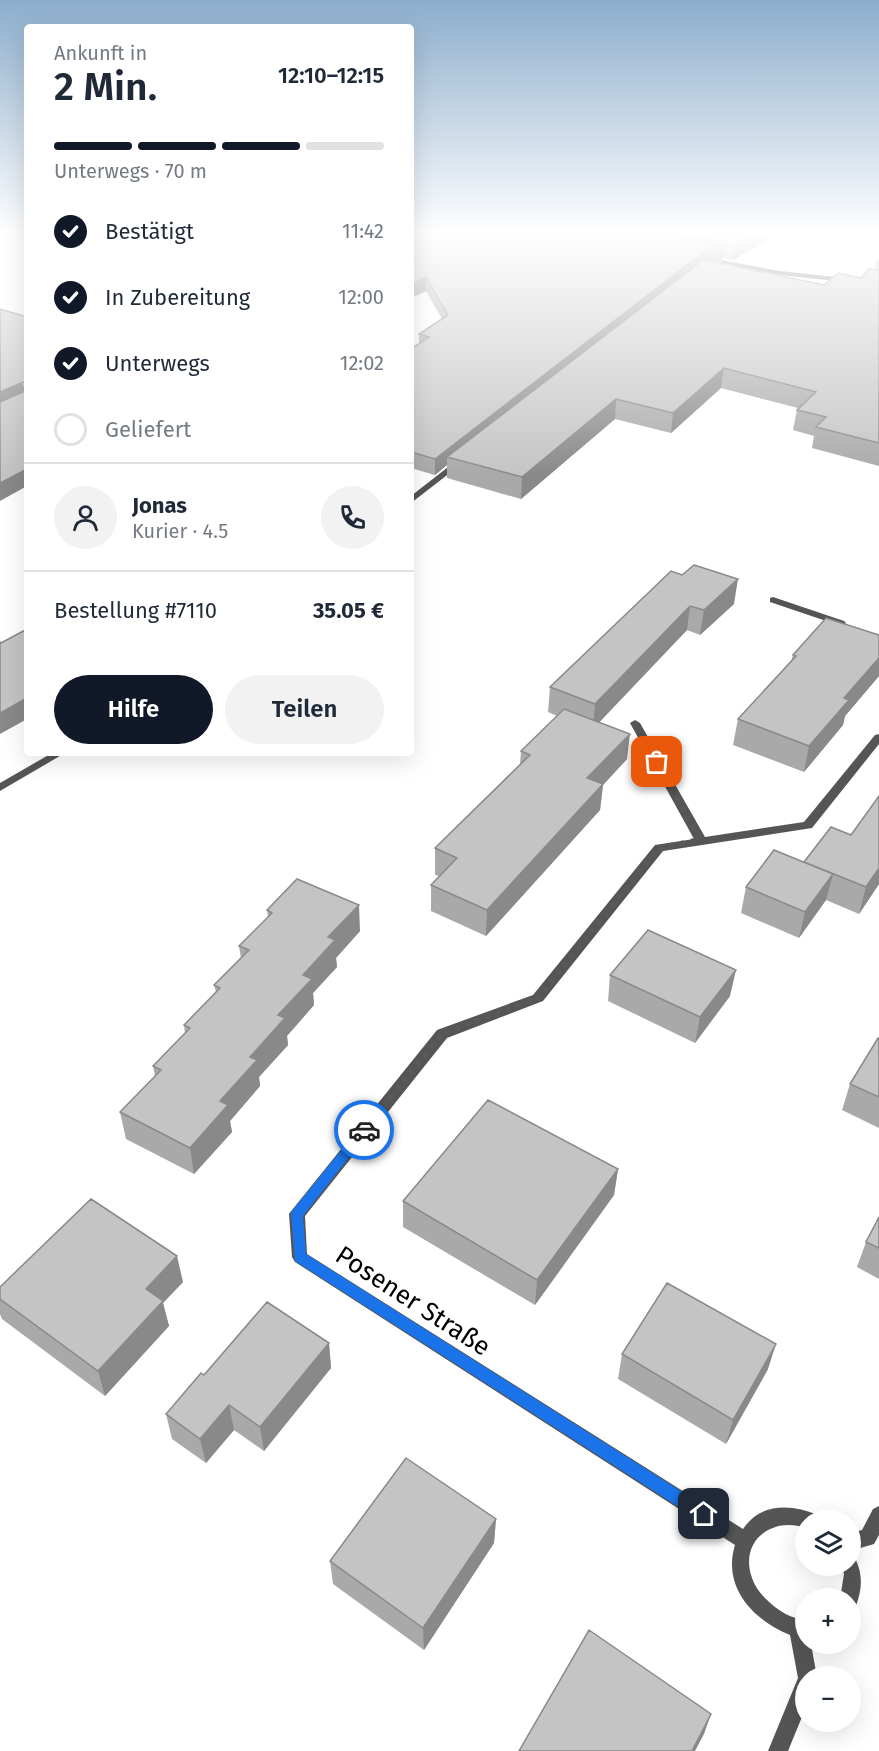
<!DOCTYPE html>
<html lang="de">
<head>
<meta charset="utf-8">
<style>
  body { margin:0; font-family:"Fira Sans",sans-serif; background:#f2f2f3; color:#1f2937; height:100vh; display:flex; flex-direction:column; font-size:22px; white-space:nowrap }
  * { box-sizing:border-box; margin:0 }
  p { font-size:20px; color:#747a83 }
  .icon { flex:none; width:33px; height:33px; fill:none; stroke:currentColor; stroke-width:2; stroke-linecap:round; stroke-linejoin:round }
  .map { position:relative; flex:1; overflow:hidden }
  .side { position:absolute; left:24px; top:24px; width:390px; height:732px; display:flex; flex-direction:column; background:#fff; border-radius:6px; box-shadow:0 6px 24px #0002 }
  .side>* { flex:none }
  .fabs { position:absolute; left:795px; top:1510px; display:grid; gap:12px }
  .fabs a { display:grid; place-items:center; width:66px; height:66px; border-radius:50%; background:#fff; box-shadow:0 6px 24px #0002; font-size:30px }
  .pin { position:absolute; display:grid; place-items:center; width:51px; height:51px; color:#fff; margin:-26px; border-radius:12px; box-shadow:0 3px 9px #0006 }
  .courier { position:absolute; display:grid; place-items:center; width:60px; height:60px; margin:-30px; border:4px solid #1a73e8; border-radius:50%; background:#fff; color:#222; box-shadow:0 2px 8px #0007 }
  .summary em { font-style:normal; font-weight:600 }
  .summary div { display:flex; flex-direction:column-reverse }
  .summary { display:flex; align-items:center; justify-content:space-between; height:102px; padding:0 30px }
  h1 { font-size:39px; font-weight:600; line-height:45px }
  .bar { display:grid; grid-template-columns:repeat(4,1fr); gap:9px 6px; align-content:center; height:72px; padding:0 30px }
  .bar i { height:8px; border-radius:4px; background:#e0e1e3 }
  .bar .active { background:#111827 }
  .bar p { grid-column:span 4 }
  .line { display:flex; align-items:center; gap:15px; padding:0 30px; border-top:2px solid #e0e1e3 }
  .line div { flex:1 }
  .round { display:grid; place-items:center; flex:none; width:63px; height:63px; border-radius:32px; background:#f2f2f3 }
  ol { padding:0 30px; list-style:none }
  li { display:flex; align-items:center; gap:18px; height:66px }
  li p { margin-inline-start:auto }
  li .icon { padding:6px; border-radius:50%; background:#111827; color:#fff; stroke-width:4 }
  li:last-child { color:#747a83 }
  li i { width:33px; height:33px; border:3px solid #e0e1e3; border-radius:50% }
  .action { display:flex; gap:12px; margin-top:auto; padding:12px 30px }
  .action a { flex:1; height:69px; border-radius:36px; background:#111827; color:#fff; font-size:24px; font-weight:600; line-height:69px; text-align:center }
  .action a+a { background:#f2f2f3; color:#1f2937 }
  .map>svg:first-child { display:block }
</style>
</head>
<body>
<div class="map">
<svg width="879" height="1751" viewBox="0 0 879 1751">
  <rect width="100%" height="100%" fill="#fff"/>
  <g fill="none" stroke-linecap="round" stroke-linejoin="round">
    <!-- minor -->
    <path fill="#555" fill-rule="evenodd" d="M 715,259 L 780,271 L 845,278 L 848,280 L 845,282 L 780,275 L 713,262 L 713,260 Z
      M 457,460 L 464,462 L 411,503 L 411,496 Z
      M 773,597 L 844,621 L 846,623 L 844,625 L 838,625 L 770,602 L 770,598 Z
      M 635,720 L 640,723 L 705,837 L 804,822 L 875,735 L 879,734 L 879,744 L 812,828 L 663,851 L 543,1001 L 447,1038 L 305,1216 L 307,1254 L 743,1529 C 761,1502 792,1504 818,1515 L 821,1521 L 806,1521 L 806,1528 C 771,1516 739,1542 752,1578 C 756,1590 766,1600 775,1607 C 784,1614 794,1619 806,1620 L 806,1644 L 811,1644 L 817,1677 L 806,1677 L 806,1707 L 788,1751 L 768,1751 L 798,1678 L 790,1635 C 753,1620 722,1587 735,1545 L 295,1262 L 292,1257 L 289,1214 L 292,1210 L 437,1030 L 533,995 L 655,845 L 694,839 L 630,723 Z
      M 52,753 L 65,753 L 0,791 L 0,783 Z
      M 879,1506 L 879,1535 L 874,1544 L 850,1551 L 850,1533 L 862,1530 L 873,1509 Z
      M 850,1557 L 856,1560 C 863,1576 862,1589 856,1606 L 850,1608 L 850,1599 L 840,1599 L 844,1574 L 841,1566 L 850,1566 Z"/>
  </g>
  <!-- wall -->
  <path fill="#a9a9a9" d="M 411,231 L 767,231 L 766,241 L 733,260 L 723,258 L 722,263 L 824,285 L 861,278 L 875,270 L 876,262 L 879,259 L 879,466 L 812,448 L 814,436 L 793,430 L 797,410 L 798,408 L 721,388 L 671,433 L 615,419 L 521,499 L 447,478 L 447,465 L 435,475 L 411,468 L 411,349 L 419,344 L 419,334 L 442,319 L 426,291 Z
    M 671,571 L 734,604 L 700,635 L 687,630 L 599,722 L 627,759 L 603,785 L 600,810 L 486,936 L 431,911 L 431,885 L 439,876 L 435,875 L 435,848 L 520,764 L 521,751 L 557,716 L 548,712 L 550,687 Z
    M 879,635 L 879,676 L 845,716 L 843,725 L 804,772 L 733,745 L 738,719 L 791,662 L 793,655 Z
    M 879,796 L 879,884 L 859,914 L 826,900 L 799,938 L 741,913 L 746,887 L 804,862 L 851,835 Z
    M 267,910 L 360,931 L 336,958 L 337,967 L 313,993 L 314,1005 L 287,1036 L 288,1045 L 259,1077 L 260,1086 L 230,1121 L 232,1132 L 194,1174 L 126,1139 L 120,1112 L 155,1076 L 153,1066 L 185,1033 L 184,1025 L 216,992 L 214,985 L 241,958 L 239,946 L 268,917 Z
    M 610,975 L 730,996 L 695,1043 L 608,1001 Z
    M 879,1038 L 879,1128 L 842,1110 L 850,1084 Z
    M 618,1169 L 614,1195 L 535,1305 L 403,1227 L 403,1201 Z
    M 879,1217 L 879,1279 L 857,1267 L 866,1242 Z
    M 183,1282 L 163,1303 L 169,1326 L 105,1396 L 2,1319 L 0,1314 L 0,1287 Z
    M 329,1343 L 331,1368 L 264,1451 L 234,1430 L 206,1463 L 172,1439 L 166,1414 L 204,1375 Z
    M 622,1354 L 768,1369 L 726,1444 L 618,1379 Z
    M 496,1519 L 494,1543 L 424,1650 L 333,1584 L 330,1561 Z"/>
  <!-- shaded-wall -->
  <path fill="#898989" d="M 763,231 L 767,231 L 766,241 L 733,260 L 735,247 Z
    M 709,248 L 708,257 L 724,248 L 722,266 L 447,457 L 447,465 L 435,475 L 435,459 Z
    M 426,277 L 426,291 L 411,298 L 411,285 Z
    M 724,368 L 721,388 L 671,433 L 673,413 Z
    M 23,382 L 26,397 L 0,409 L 0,392 Z
    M 616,399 L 615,419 L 521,499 L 522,477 Z
    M 27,469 L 27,486 L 0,501 L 0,483 Z
    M 738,579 L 734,604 L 700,635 L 704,610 Z
    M 690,606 L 687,630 L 593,729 L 595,704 Z
    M 879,658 L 879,676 L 845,716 L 843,725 L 804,772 L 809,746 L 844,698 Z
    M 27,698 L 27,719 L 0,734 L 0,713 Z
    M 630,734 L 627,759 L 603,785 L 600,810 L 486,936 L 487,910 L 587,778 Z
    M 879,868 L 879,884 L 859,914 L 866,887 Z
    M 833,874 L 826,900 L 799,938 L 805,912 Z
    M 359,905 L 360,931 L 336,958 L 337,967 L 313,993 L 314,1005 L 287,1036 L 288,1045 L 259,1077 L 260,1086 L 230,1121 L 232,1132 L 194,1174 L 190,1148 L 220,1101 L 278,1015 L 303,975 L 328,937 Z
    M 736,970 L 730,996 L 695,1043 L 700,1017 Z
    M 618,1169 L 614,1195 L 535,1305 L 537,1280 Z
    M 177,1256 L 183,1282 L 163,1303 L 169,1326 L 105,1396 L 98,1371 L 146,1289 Z
    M 329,1343 L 331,1368 L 264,1451 L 260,1427 Z
    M 776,1344 L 768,1369 L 726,1444 L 733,1420 Z
    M 229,1405 L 234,1430 L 206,1463 L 200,1439 Z
    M 496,1519 L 494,1543 L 424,1650 L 423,1628 Z
    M 711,1714 L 704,1734 L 695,1751 L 692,1751 Z"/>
  <!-- building -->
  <path fill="#c4c4c4" stroke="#898989" stroke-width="1.5" d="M 411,231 L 652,231 L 706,244 L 709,248 L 435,459 L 411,452 L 411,349 L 429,337 L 419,334 L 448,315 L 426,277 L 411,285 Z
    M 683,231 L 763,231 L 735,247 L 720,244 L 712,238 Z
    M 719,248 L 724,248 L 704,260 L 824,285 L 838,273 L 861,278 L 869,269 L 879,270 L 879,443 L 816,427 L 826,417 L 797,410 L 816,392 L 724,368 L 673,413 L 616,399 L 522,477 L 447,457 Z
    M 0,309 L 27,317 L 27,469 L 0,483 L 0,402 L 25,391 L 26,383 L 23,382 L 0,392 Z
    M 694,565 L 738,579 L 704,610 L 690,606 L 595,704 L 550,687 L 671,571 L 682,575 Z
    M 826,618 L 879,635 L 879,658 L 844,698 L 849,700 L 809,746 L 738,719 L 796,656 L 793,655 Z
    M 27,629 L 27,698 L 0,713 L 0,642 L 1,643 Z
    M 564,709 L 630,734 L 587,778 L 603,784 L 487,910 L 431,885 L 457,858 L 435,848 L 530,755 L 521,751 Z
    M 879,796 L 879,868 L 866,887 L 804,862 L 831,827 L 851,835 Z
    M 774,850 L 833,874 L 805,912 L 746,887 Z
    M 297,879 L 359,905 L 328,937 L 335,940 L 303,975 L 312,979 L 278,1015 L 285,1018 L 250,1057 L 257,1060 L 220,1101 L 228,1105 L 190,1148 L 120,1112 L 161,1070 L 153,1066 L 190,1028 L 184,1025 L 220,988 L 214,985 L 249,950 L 239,946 L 272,913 L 267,910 Z
    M 648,930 L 736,970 L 700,1017 L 610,975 Z
    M 878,1038 L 879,1038 L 879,1097 L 850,1084 Z
    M 488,1100 L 618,1169 L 537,1280 L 403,1201 Z
    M 91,1199 L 177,1256 L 146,1289 L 163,1301 L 98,1371 L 0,1299 L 0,1287 Z
    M 879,1217 L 879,1248 L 866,1242 Z
    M 667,1283 L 776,1344 L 733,1420 L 622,1354 Z
    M 267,1302 L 329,1343 L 260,1427 L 229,1405 L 200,1439 L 166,1414 L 201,1373 L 204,1375 Z
    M 406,1458 L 496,1519 L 423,1628 L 330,1561 Z
    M 589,1630 L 711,1714 L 692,1751 L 519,1751 Z"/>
  <!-- sky -->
  <linearGradient id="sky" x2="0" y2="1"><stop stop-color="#8cadcc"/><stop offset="0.49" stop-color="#fff"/><stop offset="1" stop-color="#fff" stop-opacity="0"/></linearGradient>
  <rect width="879" height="476" fill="url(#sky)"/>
  <!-- route -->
  <path fill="#1a73e8" d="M 364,1126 L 368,1127 L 368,1133 L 303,1216 L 306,1254 L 709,1509 L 711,1514 L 709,1520 L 704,1522 L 699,1520 L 295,1261 L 291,1214 L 292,1211 L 360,1127 Z"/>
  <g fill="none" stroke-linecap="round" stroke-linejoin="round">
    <!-- done -->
    <path stroke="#595959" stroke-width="6" stroke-dasharray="0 10.8" d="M 364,1130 L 442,1034 L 538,998 L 659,848 L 700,840 L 657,762"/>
  </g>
  <g text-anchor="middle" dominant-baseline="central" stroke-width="4.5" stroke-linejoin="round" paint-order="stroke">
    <!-- near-street labels -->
    <g font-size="26" fill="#000" stroke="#fff">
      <text transform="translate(413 1301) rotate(33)">Posener Straße</text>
    </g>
  </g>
</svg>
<div class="fabs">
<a><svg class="icon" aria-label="layers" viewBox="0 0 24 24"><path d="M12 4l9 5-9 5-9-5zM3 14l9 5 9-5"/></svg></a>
<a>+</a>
<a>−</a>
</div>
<div class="pin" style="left:657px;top:762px;background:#ea580c"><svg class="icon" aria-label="bag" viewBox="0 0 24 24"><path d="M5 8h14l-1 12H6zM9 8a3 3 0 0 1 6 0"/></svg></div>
<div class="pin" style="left:704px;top:1514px;background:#1f2937"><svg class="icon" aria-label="home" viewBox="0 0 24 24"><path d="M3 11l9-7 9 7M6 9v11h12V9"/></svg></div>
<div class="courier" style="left:364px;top:1130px"><svg class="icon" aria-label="car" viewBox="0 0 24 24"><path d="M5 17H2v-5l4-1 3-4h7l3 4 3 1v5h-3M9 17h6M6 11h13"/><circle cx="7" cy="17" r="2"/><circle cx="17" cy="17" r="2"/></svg></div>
<section class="side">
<div class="summary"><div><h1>2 Min.</h1><p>Ankunft in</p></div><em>12:10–12:15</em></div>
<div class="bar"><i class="active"></i><i class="active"></i><i class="active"></i><i></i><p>Unterwegs · 70 m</p></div>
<ol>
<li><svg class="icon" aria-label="check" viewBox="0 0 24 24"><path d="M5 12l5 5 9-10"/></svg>Bestätigt<p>11:42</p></li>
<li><svg class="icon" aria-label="check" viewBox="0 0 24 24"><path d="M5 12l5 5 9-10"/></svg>In Zubereitung<p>12:00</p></li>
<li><svg class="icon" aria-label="check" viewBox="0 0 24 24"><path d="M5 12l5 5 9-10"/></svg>Unterwegs<p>12:02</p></li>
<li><i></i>Geliefert</li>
</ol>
<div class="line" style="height:108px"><a class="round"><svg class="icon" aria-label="person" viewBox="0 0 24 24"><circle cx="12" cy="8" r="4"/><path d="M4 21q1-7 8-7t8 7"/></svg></a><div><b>Jonas</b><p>Kurier · 4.5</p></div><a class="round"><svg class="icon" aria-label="phone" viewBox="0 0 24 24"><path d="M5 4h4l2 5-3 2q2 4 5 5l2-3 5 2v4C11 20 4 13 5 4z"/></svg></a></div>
<div class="line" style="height:78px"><div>Bestellung #7110</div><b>35.05 €</b></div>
<div class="action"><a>Hilfe</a><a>Teilen</a></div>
</section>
</div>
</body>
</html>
